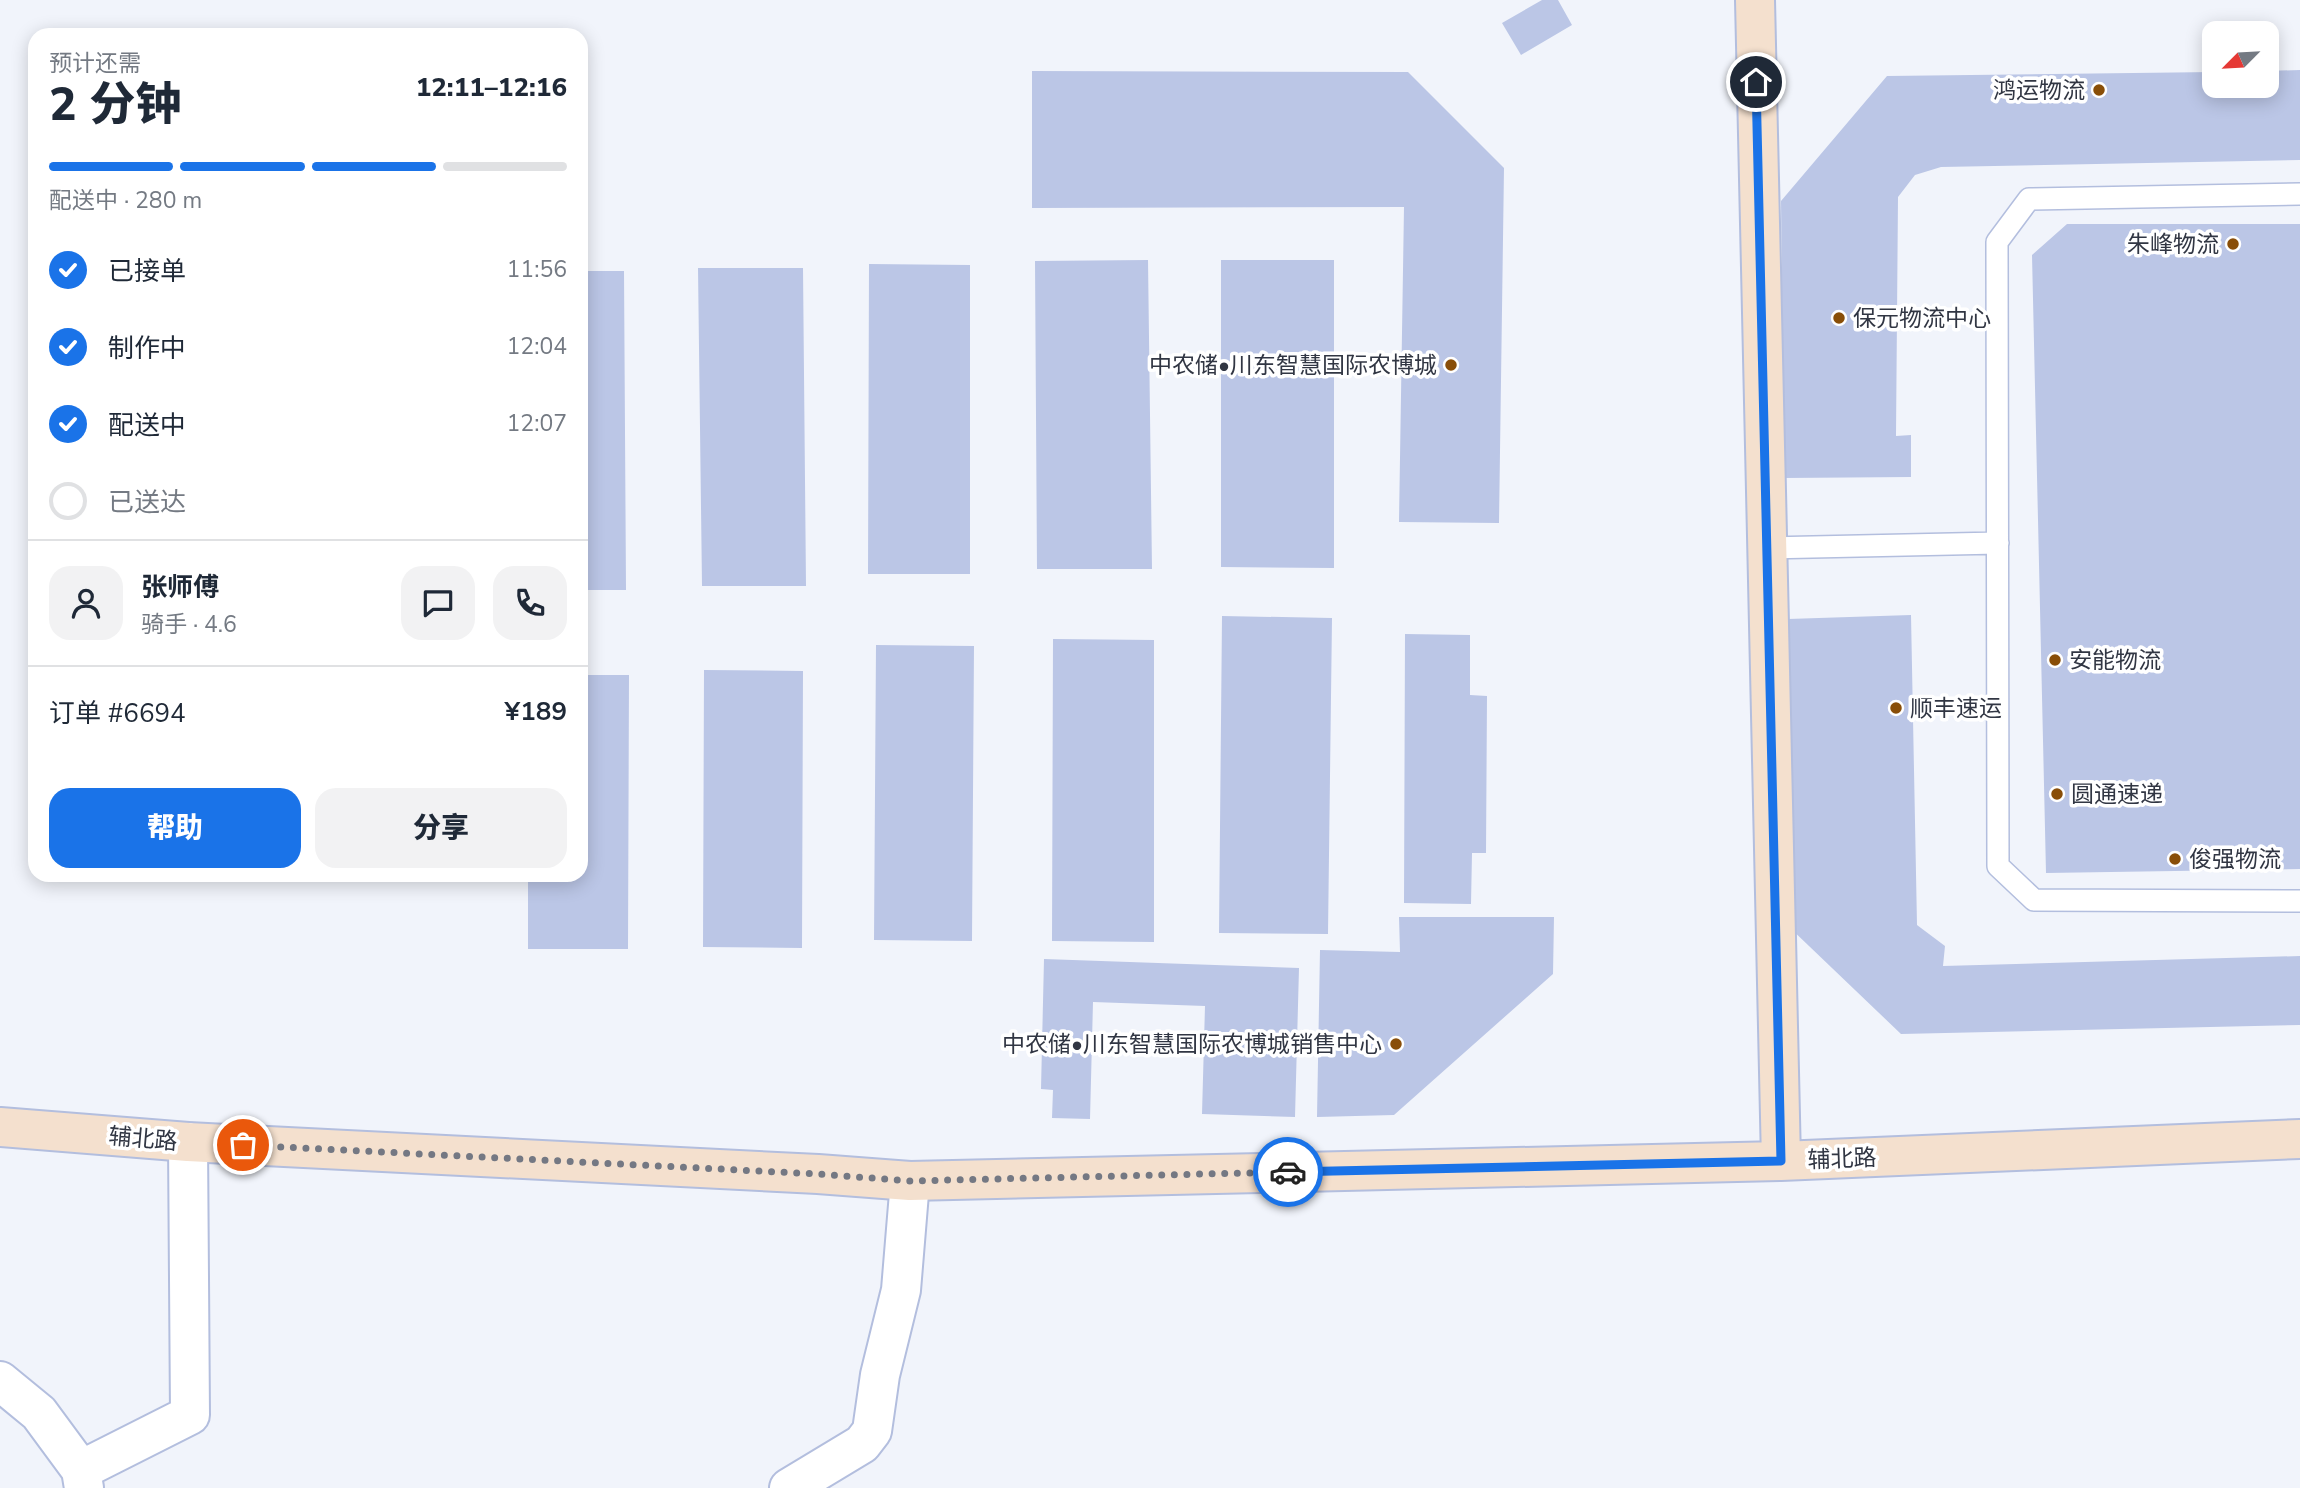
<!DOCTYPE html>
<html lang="zh">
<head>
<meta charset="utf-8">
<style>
  body { margin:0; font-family:"Nunito Sans","Noto Sans SC",sans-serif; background:#f2f2f3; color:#1f2937; height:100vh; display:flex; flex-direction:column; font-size:26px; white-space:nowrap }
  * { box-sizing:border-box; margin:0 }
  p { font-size:23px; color:#747a83 }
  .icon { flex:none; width:38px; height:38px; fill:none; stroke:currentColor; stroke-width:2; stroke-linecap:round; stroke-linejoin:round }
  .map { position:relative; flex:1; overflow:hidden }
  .drawer { position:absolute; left:28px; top:28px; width:560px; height:854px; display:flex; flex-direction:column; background:#fff; border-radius:21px; box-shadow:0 4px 18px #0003 }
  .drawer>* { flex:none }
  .needle { width:46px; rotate:246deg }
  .controls { position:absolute; left:2202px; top:21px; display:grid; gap:14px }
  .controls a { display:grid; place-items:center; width:77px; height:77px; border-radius:14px; background:#fff; box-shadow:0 4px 18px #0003; font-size:35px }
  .pin { position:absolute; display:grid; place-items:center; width:60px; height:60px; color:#fff; margin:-30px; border:4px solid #fff; border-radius:50%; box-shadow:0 2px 7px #0007 }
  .courier { position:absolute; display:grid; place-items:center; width:70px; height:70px; margin:-35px; border:5px solid #1a73e8; border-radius:50%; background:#fff; color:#222; box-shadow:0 2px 9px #0007 }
  .headline em { font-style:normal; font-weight:800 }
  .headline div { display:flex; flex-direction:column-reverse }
  .headline { display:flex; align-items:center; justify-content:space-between; height:119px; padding:0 21px }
  h1 { font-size:46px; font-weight:800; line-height:52px }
  .bar { display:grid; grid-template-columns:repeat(4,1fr); gap:10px 7px; align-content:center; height:84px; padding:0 21px }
  .bar i { height:9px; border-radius:5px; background:#e0e1e3 }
  .bar .current { background:#1a73e8 }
  .bar p { grid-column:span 4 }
  .line { display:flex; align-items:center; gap:18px; padding:0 21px; border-top:2px solid #e0e1e3 }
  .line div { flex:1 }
  .round { display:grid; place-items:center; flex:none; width:74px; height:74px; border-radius:21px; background:#f2f2f3 }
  ol { padding:0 21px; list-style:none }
  li { display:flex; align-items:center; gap:21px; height:77px }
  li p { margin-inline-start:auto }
  li .icon { padding:7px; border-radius:50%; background:#1a73e8; color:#fff; stroke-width:4 }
  li:last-child { color:#747a83 }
  li i { width:38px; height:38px; border:4px solid #e0e1e3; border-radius:50% }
  .action { display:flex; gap:14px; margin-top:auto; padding:14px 21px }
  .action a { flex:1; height:80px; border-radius:21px; background:#1a73e8; color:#fff; font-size:28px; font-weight:800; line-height:80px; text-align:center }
  .action a+a { background:#f2f2f3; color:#1f2937 }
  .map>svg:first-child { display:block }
</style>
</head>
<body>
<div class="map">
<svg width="2300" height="1488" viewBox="0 0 2300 1488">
  <rect width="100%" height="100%" fill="#f1f4fb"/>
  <!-- building -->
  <path fill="#bbc6e6" d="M 1542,0 L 1558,0 L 1572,25 L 1521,55 L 1502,23 Z
    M 2300,70 L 2300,160 L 1941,167 L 1915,175 L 1898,197 L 1896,436 L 1911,435 L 1911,477 L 1784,478 L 1781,201 L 1887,76 L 2214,72 L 2214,86 L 2266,86 L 2266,71 Z
    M 1032,71 L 1408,72 L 1504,168 L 1499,523 L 1399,522 L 1404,207 L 1032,208 Z
    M 2067,224 L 2300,224 L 2300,869 L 2046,873 L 2032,255 Z
    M 1148,260 L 1152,569 L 1037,569 L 1035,261 Z
    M 1221,260 L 1334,260 L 1334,568 L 1221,567 Z
    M 869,264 L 970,265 L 970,574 L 868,574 Z
    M 698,268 L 803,268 L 806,586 L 702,586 Z
    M 581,271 L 624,271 L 626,590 L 581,590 Z
    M 1911,615 L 1917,925 L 1945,946 L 1943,966 L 2300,956 L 2300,1025 L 1901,1034 L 1786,924 L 1788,619 Z
    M 1222,616 L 1332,618 L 1328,934 L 1219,933 Z
    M 1405,634 L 1470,635 L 1470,695 L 1487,696 L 1486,853 L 1472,853 L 1471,904 L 1404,903 Z
    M 1053,639 L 1154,640 L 1154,942 L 1052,941 Z
    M 876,645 L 974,646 L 972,941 L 874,940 Z
    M 704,670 L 803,671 L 802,948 L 703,947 Z
    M 581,675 L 629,675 L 628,949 L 528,949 L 528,875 L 581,875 Z
    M 1399,917 L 1554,917 L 1553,974 L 1394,1115 L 1317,1117 L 1320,950 L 1400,952 Z
    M 1044,959 L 1299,968 L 1295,1117 L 1202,1114 L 1205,1006 L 1093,1002 L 1090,1119 L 1052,1118 L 1053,1090 L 1041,1089 Z"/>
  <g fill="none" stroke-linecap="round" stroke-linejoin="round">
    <defs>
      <path id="lane" d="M 2300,194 L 2029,199 L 1997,242 L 1998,866 L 2034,900 L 2300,901
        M 1767,548 L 1998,543"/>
      <path id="street" d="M 0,1381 L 39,1413 L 81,1470
        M 84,1488 L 81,1470 L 190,1415 L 188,1142
        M 789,1488 L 862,1444 L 872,1431 L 880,1375 L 901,1290 L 910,1181"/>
      <path id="secondary" d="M 1755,0 L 1781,1161
        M 0,1127 L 188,1142 L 818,1174 L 910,1181 L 1781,1161 L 2300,1139"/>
    </defs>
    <!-- lane casing -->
    <use href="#lane" stroke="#b3bede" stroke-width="24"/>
    <!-- street casing -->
    <use href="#street" stroke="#b3bede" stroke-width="42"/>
    <!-- secondary casing -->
    <use href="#secondary" stroke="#b3bede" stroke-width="42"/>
    <!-- lane -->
    <use href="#lane" stroke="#fff" stroke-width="21"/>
    <!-- street -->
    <use href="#street" stroke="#fff" stroke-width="38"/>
    <!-- secondary -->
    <use href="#secondary" stroke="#f4e0ce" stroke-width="38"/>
  </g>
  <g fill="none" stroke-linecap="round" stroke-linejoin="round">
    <!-- done -->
    <path stroke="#747883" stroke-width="7" stroke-dasharray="0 12.6" d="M 243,1145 L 818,1174 L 910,1181 L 1288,1172"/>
    <!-- route -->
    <path stroke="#1a73e8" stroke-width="9" d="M 1288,1172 L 1781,1161 L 1756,82"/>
  </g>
  <!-- markers -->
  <g fill="#894e08" stroke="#fff" stroke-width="2.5">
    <circle cx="2099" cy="90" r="7"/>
    <circle cx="2233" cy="244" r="7"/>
    <circle cx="1839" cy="318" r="7"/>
    <circle cx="1451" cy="365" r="7"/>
    <circle cx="2055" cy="660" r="7"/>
    <circle cx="1896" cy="708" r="7"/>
    <circle cx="2057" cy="794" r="7"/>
    <circle cx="2175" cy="859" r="7"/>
    <circle cx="1396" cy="1044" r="7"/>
  </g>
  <g text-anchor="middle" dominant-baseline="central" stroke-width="7" stroke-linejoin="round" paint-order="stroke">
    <!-- poi labels -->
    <g font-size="23" fill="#313643" stroke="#fff" text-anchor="start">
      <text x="2085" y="90" text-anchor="end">鸿运物流</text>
      <text x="2219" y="244" text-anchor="end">朱峰物流</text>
      <text x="1853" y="318">保元物流中心</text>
      <text x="1437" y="365" text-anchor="end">中农储•川东智慧国际农博城</text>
      <text x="2069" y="660">安能物流</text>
      <text x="1910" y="708">顺丰速运</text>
      <text x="2071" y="794">圆通速递</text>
      <text x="2189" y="859">俊强物流</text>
      <text x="1382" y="1044" text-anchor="end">中农储•川东智慧国际农博城销售中心</text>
    </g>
    <!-- street labels -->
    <g font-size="23" fill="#313643" stroke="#fff">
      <text transform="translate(143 1139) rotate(5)">辅北路</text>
      <text transform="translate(1842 1159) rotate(-2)">辅北路</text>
    </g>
  </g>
</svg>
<div class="controls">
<a><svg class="needle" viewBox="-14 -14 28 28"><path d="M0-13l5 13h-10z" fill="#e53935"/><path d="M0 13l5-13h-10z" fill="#747a83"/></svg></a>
</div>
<div class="pin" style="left:243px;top:1145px;background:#ea580c"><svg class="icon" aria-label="bag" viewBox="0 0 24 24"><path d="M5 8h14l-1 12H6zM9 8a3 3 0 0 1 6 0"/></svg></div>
<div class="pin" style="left:1756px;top:82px;background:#1f2937"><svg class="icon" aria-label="home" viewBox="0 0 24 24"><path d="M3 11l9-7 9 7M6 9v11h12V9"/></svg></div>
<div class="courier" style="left:1288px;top:1172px"><svg class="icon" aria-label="car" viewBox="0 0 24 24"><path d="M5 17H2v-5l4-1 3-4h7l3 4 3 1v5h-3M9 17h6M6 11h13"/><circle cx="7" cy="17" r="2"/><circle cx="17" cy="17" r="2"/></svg></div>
<section class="drawer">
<div class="headline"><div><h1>2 分钟</h1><p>预计还需</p></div><em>12:11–12:16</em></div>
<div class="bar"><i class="current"></i><i class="current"></i><i class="current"></i><i></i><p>配送中 · 280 m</p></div>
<ol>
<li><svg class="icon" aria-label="check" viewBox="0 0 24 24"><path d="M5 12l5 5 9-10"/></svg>已接单<p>11:56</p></li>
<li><svg class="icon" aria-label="check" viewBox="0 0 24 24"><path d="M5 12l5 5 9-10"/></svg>制作中<p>12:04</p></li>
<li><svg class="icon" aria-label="check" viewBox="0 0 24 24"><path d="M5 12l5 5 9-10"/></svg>配送中<p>12:07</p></li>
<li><i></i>已送达</li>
</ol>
<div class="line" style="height:126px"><a class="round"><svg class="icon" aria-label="person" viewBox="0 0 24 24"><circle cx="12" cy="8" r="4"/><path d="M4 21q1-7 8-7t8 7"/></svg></a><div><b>张师傅</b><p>骑手 · 4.6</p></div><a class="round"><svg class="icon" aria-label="chat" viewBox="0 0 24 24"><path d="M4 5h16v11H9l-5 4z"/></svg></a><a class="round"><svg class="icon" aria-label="phone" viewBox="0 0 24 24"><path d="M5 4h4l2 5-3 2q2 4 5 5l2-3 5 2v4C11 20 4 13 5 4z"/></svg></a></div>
<div class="line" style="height:91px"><div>订单 #6694</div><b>¥189</b></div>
<div class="action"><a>帮助</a><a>分享</a></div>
</section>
</div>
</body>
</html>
